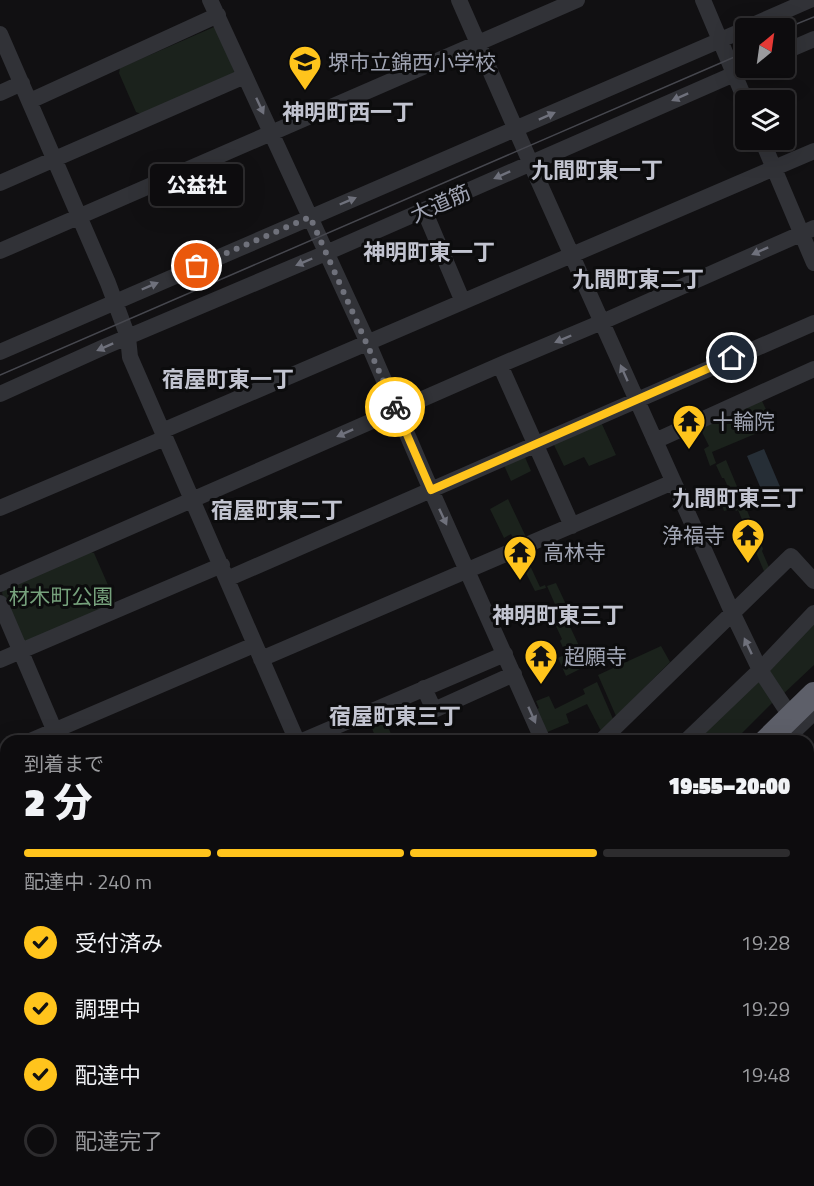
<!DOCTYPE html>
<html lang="ja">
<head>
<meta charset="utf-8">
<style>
  body { margin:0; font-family:"Titillium Web","Noto Sans JP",sans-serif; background:#161517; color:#f1f3f6; height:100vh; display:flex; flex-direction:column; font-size:22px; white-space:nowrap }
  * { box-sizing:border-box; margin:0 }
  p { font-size:20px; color:#9a9b9e }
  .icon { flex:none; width:33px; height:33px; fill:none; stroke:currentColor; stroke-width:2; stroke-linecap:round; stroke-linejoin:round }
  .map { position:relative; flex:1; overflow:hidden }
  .side { position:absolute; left:0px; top:735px; width:814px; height:452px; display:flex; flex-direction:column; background:#0d0c0e; border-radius:18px 18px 0 0; box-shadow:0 6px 24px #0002,0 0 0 2px #2d2c2e }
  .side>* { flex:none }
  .needle { width:39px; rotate:29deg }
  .fabs { position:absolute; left:735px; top:18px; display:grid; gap:12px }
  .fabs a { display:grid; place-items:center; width:60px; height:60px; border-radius:6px; background:#0d0c0e; box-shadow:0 6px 24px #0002,0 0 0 2px #2d2c2e; font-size:30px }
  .pin { position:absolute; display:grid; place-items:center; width:51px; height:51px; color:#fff; margin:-26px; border:3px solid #fff; border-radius:50%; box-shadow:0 2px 6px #0007 }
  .courier { position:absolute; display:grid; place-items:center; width:60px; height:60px; margin:-30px; border:4px solid #ffc41c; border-radius:50%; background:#fff; color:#222; box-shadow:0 2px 8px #0007 }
  .bubble { position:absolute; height:42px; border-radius:6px; background:#0d0c0e; box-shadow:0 6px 24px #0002,0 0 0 2px #2d2c2e; font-size:20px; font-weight:800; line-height:42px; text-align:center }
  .head em { font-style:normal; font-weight:800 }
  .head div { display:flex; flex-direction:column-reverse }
  .head { display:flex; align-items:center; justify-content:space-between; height:102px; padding:0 24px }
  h1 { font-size:39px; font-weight:800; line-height:45px }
  .bar { display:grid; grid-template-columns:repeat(4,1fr); gap:9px 6px; align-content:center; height:72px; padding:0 24px }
  .bar i { height:8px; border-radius:4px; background:#2d2c2e }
  .bar .active { background:#ffc41c }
  .bar p { grid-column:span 4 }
  ol { padding:0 24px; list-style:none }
  li { display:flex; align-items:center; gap:18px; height:66px }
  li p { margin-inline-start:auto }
  li .icon { padding:6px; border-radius:50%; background:#ffc41c; color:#111; stroke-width:4 }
  li:last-child { color:#9a9b9e }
  li i { width:33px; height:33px; border:3px solid #2d2c2e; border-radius:50% }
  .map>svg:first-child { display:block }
</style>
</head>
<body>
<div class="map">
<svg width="814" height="1186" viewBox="0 0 814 1186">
  <rect width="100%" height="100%" fill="#111012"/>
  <!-- green -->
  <path fill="#1b221c" d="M 214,27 L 219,29 L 235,74 L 141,114 L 136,112 L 119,73 L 120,68 Z
    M 761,399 L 774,426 L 712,452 L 716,463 L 710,466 L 704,449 L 709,446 L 699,426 Z
    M 601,422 L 616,455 L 589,466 L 584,457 L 564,466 L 554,445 L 556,441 Z
    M 524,455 L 531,471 L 511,481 L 503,463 Z
    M 726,460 L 763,549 L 762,551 L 771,572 L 766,576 L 738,510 L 736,511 L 734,508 L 724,511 L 722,505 L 739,497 L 720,504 L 719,501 L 732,496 L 724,478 L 722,478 L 716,465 Z
    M 508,499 L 526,537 L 515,542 L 511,534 L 504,538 L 490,509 Z
    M 90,552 L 94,553 L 115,601 L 113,606 L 27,643 L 22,641 L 2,593 L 4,589 Z
    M 527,559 L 540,587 L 545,585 L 546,588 L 535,591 L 524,569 L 518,571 L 515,563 L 523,560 L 527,567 L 524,560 Z
    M 556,583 L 570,613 L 565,616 L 588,665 L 566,676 L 558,658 L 566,654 L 560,641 L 562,639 L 554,622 L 561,618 L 547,586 Z
    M 814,619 L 814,665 L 781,696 L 766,664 Z
    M 661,646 L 670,662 L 616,716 L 598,675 Z
    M 753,675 L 774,701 L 734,741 L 689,741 Z
    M 597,682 L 613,719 L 601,731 L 587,704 L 566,714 L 569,723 L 545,733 L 535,710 L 539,708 L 536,701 L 549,696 L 555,709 L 585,694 L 583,689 Z
    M 383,715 L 394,741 L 377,741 L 369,721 Z
    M 58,1181 L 172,1181 L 167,1186 L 60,1186 Z
    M 229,1181 L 300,1181 L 295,1186 L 224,1186 Z"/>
  <!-- water -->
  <path fill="#262e36" d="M 764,449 L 781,489 L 764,496 L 747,456 Z"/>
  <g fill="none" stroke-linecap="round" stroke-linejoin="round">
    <!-- minor -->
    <path stroke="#313237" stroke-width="16" d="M 210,0 L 368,343 L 431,490 L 543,741
      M 459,0 L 538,180 L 732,612 L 760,670 L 789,714
      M 703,0 L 746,102
      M 746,28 L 810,0
      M 0,34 L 108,283 L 128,337 L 130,357 L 297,741
      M 784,52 L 814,39
      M 0,93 L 22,83
      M 30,101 L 218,15
      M 762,140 L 814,263
      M 0,183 L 245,76
      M 424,210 L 463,302
      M 0,251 L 577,0
      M 0,352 L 746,29
      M 500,365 L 572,526
      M 0,394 L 104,347 L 319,256 L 748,68
      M 162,431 L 814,151
      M 655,441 L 814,369
      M 0,508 L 165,438
      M 227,579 L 814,323
      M 0,584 L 500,365 L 602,322 L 814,228
      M 0,603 L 59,741
      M 261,659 L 673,482
      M 0,660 L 222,565
      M 424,688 L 434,710 L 514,674
      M 30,741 L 254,645
      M 302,741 L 505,654
      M 601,741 L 791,556 L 814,581
      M 686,741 L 760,670 L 814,613
      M 784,741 L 814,712
      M 0,754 L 6,751
      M 808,856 L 814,859
      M 0,871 L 6,869
      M 808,1002 L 814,994
      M 808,1054 L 814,1049
      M 808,1118 L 814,1123
      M 570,1180 L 576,1186
      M 666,1180 L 672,1186
      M 770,1180 L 776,1186
      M 213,1186 L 219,1180
      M 340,1186 L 345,1180
      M 590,1186 L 596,1180"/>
    <!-- highway -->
    <path stroke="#5d5f69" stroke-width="24" d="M 766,741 L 814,694
      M 309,1186 L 315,1180"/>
    <!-- tram -->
    <path stroke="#46474e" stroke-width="1.5" d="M 784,29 L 814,17
      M 0,375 L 746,52"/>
  </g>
  <!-- one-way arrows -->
  <defs><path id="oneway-solid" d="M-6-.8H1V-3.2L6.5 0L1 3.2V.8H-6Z" transform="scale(1.5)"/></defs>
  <g fill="#6f717c">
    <use href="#oneway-solid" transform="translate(680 97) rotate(156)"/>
    <use href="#oneway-solid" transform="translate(260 106) rotate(65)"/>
    <use href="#oneway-solid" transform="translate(547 116) rotate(-24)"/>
    <use href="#oneway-solid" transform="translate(502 175) rotate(156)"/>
    <use href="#oneway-solid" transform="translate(348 201) rotate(-23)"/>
    <use href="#oneway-solid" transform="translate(760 251) rotate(156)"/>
    <use href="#oneway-solid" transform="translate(304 262) rotate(157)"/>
    <use href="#oneway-solid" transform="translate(150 286) rotate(-23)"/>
    <use href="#oneway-solid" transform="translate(563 339) rotate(157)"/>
    <use href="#oneway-solid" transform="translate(105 347) rotate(156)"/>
    <use href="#oneway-solid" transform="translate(624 373) rotate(-114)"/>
    <use href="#oneway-solid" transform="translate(345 433) rotate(156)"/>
    <use href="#oneway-solid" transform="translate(443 517) rotate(65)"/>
    <use href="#oneway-solid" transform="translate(748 646) rotate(-115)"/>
    <use href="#oneway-solid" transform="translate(532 715) rotate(66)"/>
  </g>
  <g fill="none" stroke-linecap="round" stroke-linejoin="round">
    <!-- done -->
    <path stroke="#6f717b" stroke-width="6" stroke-dasharray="0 10.8" d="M 197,266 L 310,217 L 395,407"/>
    <!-- route -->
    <path stroke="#ffc41c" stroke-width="8" d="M 395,407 L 431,490 L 732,358"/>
  </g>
  <!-- icons -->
  <defs>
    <symbol id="school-pin" viewBox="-11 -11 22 30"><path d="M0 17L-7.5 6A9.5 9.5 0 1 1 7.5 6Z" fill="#ffc41c" stroke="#0c0c0d"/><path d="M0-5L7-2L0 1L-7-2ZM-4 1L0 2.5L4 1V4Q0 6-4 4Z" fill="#111"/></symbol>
    <symbol id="temple-pin" viewBox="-11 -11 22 30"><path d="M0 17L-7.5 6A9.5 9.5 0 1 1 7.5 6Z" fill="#ffc41c" stroke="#0c0c0d"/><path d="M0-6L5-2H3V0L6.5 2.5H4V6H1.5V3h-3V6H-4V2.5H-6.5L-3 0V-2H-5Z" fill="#111"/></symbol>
  </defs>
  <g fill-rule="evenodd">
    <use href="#school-pin" x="286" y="43" width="38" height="52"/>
    <use href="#temple-pin" x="670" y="402" width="38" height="52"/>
    <use href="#temple-pin" x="729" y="516" width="38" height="52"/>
    <use href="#temple-pin" x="501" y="533" width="38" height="52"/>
    <use href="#temple-pin" x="522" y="637" width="38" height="52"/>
  </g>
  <g text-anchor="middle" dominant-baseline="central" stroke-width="6" stroke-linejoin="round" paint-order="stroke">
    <!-- poi labels -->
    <g font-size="21" fill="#a1a5b4" stroke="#0c0c0d" text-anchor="start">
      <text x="328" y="62">堺市立錦西小学校</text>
      <text x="712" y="421">十輪院</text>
      <text x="725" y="535" text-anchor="end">浄福寺</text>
      <text x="543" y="552">高林寺</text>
      <text x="564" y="656">超願寺</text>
    </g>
    <!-- street labels -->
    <g font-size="21" fill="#a1a5b4" stroke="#0c0c0d">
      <text transform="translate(440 203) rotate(-24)">大道筋</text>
    </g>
    <!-- park labels -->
    <g font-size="21" fill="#76a17c" stroke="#0c0c0d">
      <text x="61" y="596">材木町公園</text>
    </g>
    <!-- neighbourhood labels -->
    <g font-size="22" font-weight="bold" fill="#c2c4d0" stroke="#0c0c0d">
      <text x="348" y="112">神明町西一丁</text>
      <text x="597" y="170">九間町東一丁</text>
      <text x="429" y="252">神明町東一丁</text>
      <text x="638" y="279">九間町東二丁</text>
      <text x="228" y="379">宿屋町東一丁</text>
      <text x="738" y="498">九間町東三丁</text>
      <text x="277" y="510">宿屋町東二丁</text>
      <text x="558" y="615">神明町東三丁</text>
      <text x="395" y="716">宿屋町東三丁</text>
    </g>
  </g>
</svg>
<div class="fabs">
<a><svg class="needle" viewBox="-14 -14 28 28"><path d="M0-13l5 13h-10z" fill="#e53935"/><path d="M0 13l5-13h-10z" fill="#9a9b9e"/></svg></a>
<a><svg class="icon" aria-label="layers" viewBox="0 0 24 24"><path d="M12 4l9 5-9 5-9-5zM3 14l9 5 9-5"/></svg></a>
</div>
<div class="pin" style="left:197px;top:266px;background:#ea580c"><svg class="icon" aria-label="bag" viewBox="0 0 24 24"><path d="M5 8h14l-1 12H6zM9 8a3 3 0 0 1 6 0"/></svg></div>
<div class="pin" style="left:732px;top:358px;background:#1f2937"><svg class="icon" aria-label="home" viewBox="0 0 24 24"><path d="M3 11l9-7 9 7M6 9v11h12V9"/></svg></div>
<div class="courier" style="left:395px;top:407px"><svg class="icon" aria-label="bike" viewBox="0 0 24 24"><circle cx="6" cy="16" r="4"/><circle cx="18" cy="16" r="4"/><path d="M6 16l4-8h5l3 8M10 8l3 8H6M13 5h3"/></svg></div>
<div class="bubble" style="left:150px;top:164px;width:93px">公益社</div>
<section class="side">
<div class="head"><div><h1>2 分</h1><p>到着まで</p></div><em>19:55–20:00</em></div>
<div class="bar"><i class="active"></i><i class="active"></i><i class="active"></i><i></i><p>配達中 · 240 m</p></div>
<ol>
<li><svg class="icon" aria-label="check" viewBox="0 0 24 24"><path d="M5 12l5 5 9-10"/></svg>受付済み<p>19:28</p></li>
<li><svg class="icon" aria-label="check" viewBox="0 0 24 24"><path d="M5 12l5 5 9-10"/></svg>調理中<p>19:29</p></li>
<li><svg class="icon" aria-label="check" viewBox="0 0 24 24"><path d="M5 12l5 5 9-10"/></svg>配達中<p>19:48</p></li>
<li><i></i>配達完了</li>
</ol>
</section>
</div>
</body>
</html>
